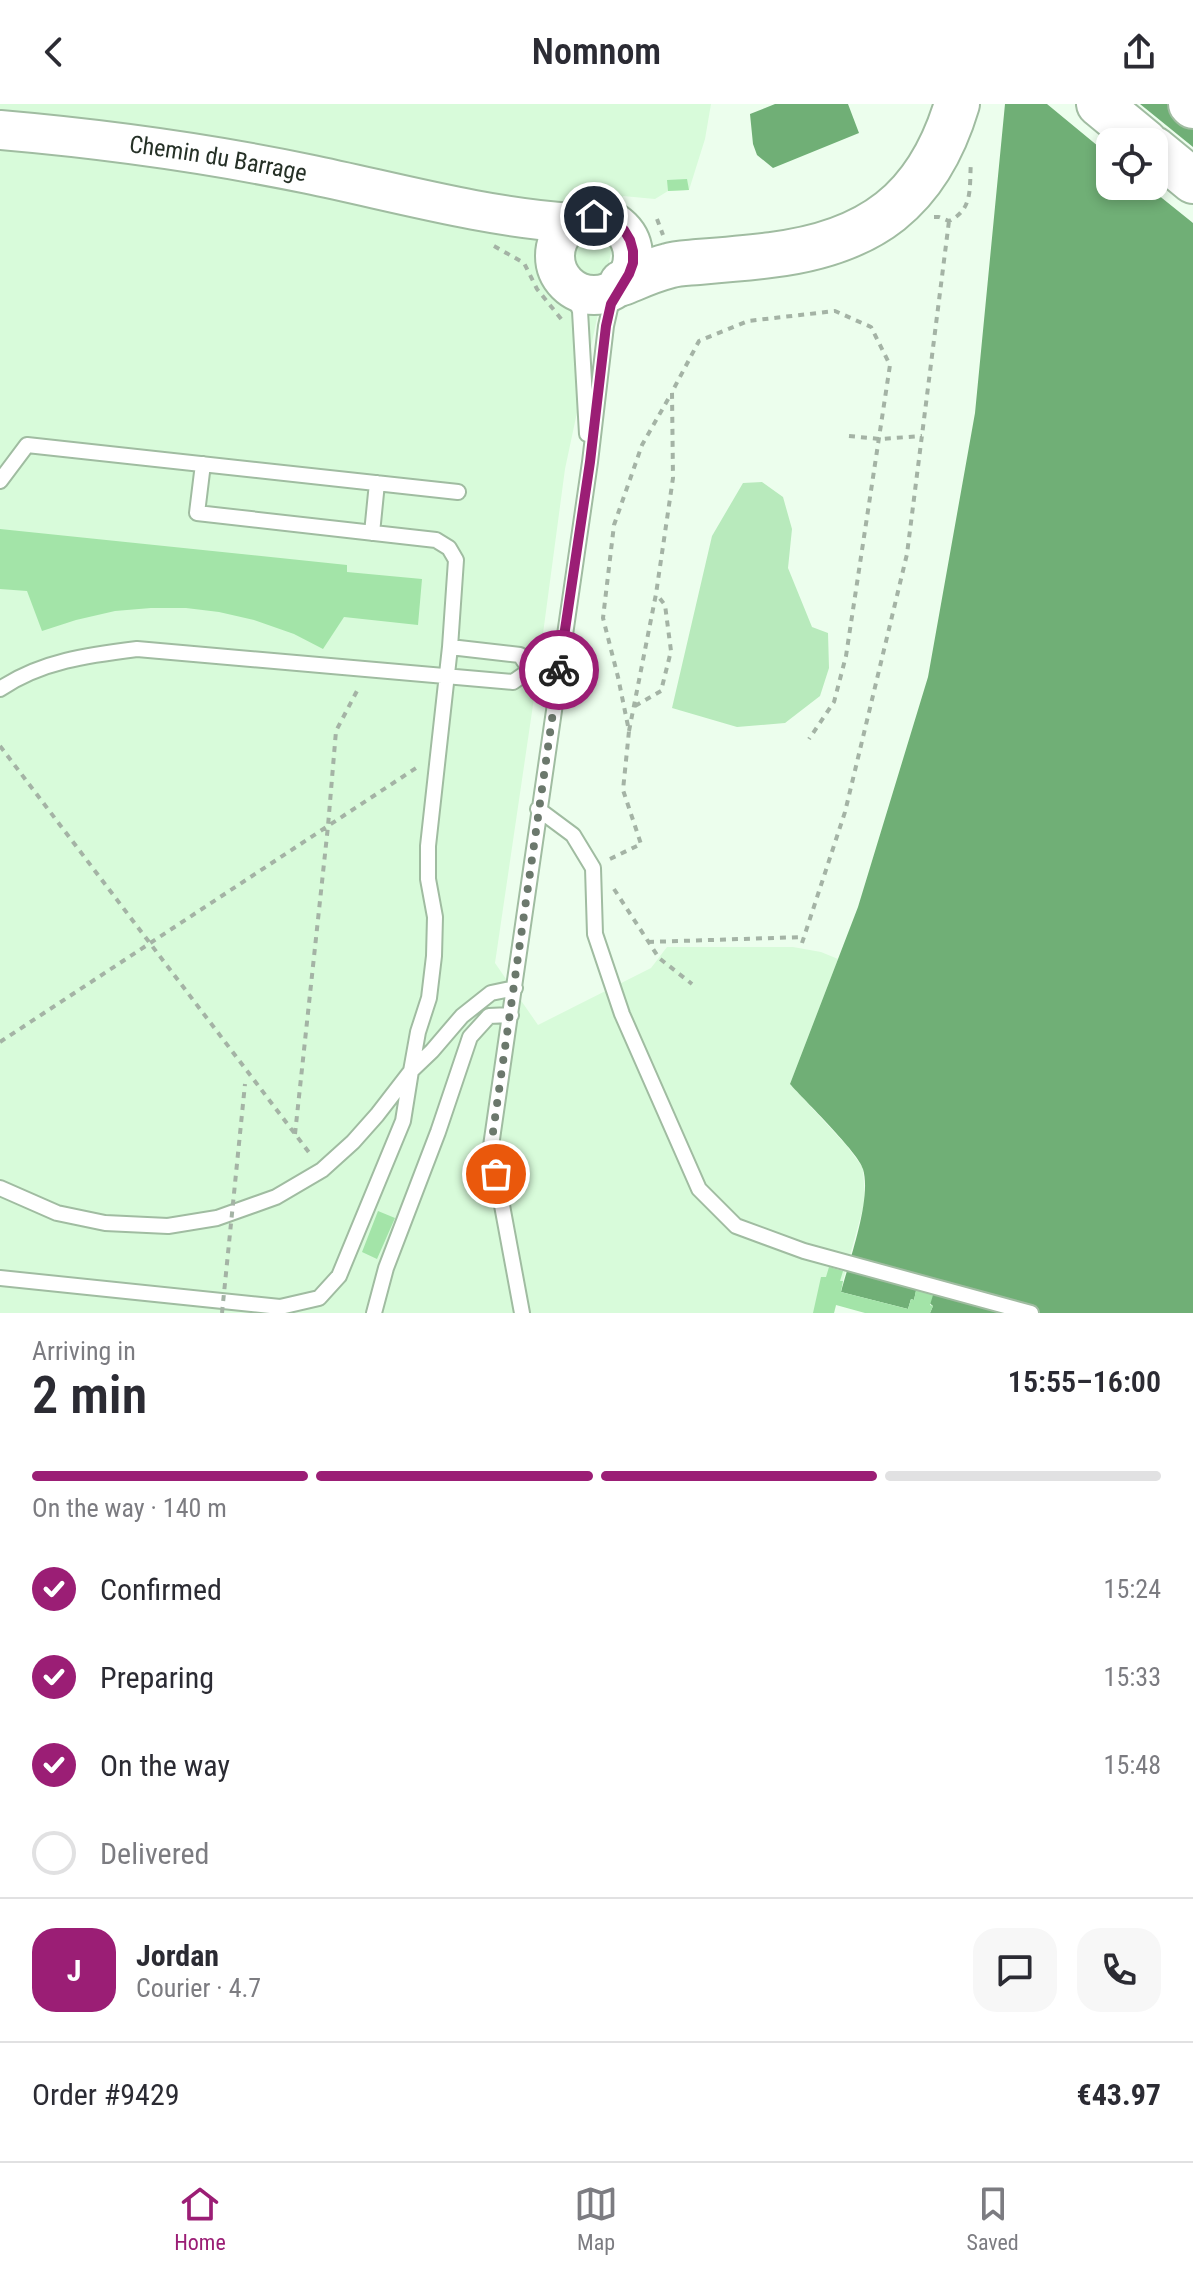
<!DOCTYPE html>
<html lang="en">
<head>
<meta charset="utf-8">
<style>
  body { margin:0; font-family:"Roboto Condensed",sans-serif; background:#f7f7f7; color:#2b2b33; height:100vh; display:flex; flex-direction:column; font-size:30px; white-space:nowrap }
  * { box-sizing:border-box; margin:0 }
  p { font-size:26px; color:#7c7c81 }
  .icon { flex:none; width:44px; height:44px; fill:none; stroke:currentColor; stroke-width:2; stroke-linecap:round; stroke-linejoin:round }
  .map { position:relative; height:1209px; overflow:hidden }
  .details { display:flex; flex-direction:column; background:#fff; flex:1 }
  .details>* { flex:none }
  .controls { position:absolute; left:1096px; top:24px; display:grid; gap:16px }
  .controls a { display:grid; place-items:center; width:72px; height:72px; border-radius:16px; background:#fff; box-shadow:0 4px 12px #0003; font-size:40px }
  .pin { position:absolute; display:grid; place-items:center; width:68px; height:68px; color:#fff; margin:-34px; border:4px solid #fff; border-radius:50%; box-shadow:0 2px 8px #0007 }
  .courier { position:absolute; display:grid; place-items:center; width:80px; height:80px; margin:-40px; border:6px solid #9b1e75; border-radius:50%; background:#fff; color:#222; box-shadow:0 2px 10px #0007 }
  .overview em { font-style:normal; font-weight:600 }
  .overview div { display:flex; flex-direction:column-reverse }
  .overview { display:flex; align-items:center; justify-content:space-between; height:136px; padding:0 32px }
  h1 { font-size:52px; font-weight:600; line-height:60px }
  .bar { display:grid; grid-template-columns:repeat(4,1fr); gap:12px 8px; align-content:center; height:96px; padding:0 32px }
  .bar i { height:10px; border-radius:6px; background:#e1e1e2 }
  .bar .on { background:#9b1e75 }
  .bar p { grid-column:span 4 }
  .line { display:flex; align-items:center; gap:20px; padding:0 32px; border-top:2px solid #e1e1e2 }
  .line div { flex:1 }
  .round { display:grid; place-items:center; flex:none; width:84px; height:84px; border-radius:24px; background:#f7f7f7 }
  ol { padding:0 32px; list-style:none }
  li { display:flex; align-items:center; gap:24px; height:88px }
  li p { margin-inline-start:auto }
  li .icon { padding:8px; border-radius:50%; background:#9b1e75; color:#fff; stroke-width:4 }
  li:last-child { color:#7c7c81 }
  li i { width:44px; height:44px; border:4px solid #e1e1e2; border-radius:50% }
  header { display:flex; justify-content:space-between; align-items:center; height:104px; padding:0 32px; background:#fff; font-size:36px; font-weight:600 }
  .tab-bar { display:flex; justify-content:space-around; align-items:center; height:112px; border-top:2px solid #e1e1e2; background:#fff; font-size:22px; color:#7c7c81 }
  .tab-bar a { display:grid; justify-items:center; gap:4px }
  .tab-bar .on { color:#9b1e75 }
  .map>svg:first-child { display:block }
</style>
</head>
<body>
<header><svg class="icon" aria-label="back" viewBox="0 0 24 24"><path d="M15 5l-7 7 7 7"/></svg>Nomnom<svg class="icon" aria-label="share" viewBox="0 0 24 24"><path d="M12 15V3M7 8l5-5 5 5M5 13v7h14v-7"/></svg></header>
<div class="map">
<svg width="1193" height="1209" viewBox="0 0 1193 1209">
  <rect width="100%" height="100%" fill="#ecfeed"/>
  <!-- built -->
  <path fill="#d8fbda" d="M 0,0 L 711,0 L 705,35 L 689,86 L 668,87 L 655,95 L 623,92 L 565,365 L 538,567 L 495,859 L 538,921 L 651,864 L 667,843 L 793,843 L 821,848 L 838,855 L 790,980 L 847,1042 L 863,1064 L 865,1097 L 834,1209 L 0,1209 Z"/>
  <!-- green -->
  <path fill="#b8eabc" d="M 762,378 L 783,393 L 792,425 L 788,464 L 812,523 L 828,529 L 829,564 L 820,592 L 785,619 L 737,623 L 672,604 L 712,432 L 743,379 Z"/>
  <!-- water -->
  <path fill="#70af76" fill-rule="evenodd" d="M 775,0 L 848,0 L 859,29 L 773,64 L 757,51 L 753,40 L 750,10 Z
    M 1005,0 L 1193,0 L 1193,1209 L 930,1209 L 933,1202 L 916,1187 L 914,1196 L 911,1195 L 908,1205 L 841,1188 C 849,1157 872,1095 863,1065 C 859,1049 804,996 790,980 L 858,803 L 928,573 L 975,309 ZM 1110,38 L 1154,38 L 1154,82 L 1110,82 Z"/>
  <!-- pier -->
  <path fill="#ecfeed" d="M 1047,0 L 1140,0 L 1193,43 L 1193,119 L 1147,82 L 1154,82 L 1154,38 L 1110,38 L 1110,52 Z"/>
  <!-- building -->
  <path fill="#a3e4a8" d="M 687,75 L 689,86 L 668,87 L 667,76 Z
    M 0,425 L 347,461 L 347,468 L 422,475 L 418,521 L 344,513 L 323,545 L 294,530 L 254,516 L 219,508 L 186,504 L 151,504 L 115,507 L 76,516 L 42,527 L 27,487 L 0,485 Z
    M 378,1107 L 395,1114 L 377,1155 L 362,1148 Z
    M 829,1163 L 843,1167 L 840,1177 L 843,1177 L 841,1188 L 908,1205 L 911,1195 L 914,1196 L 916,1186 L 933,1191 L 930,1201 L 933,1202 L 930,1209 L 865,1209 L 836,1201 L 834,1209 L 813,1209 L 821,1173 L 826,1173 Z"/>
  <g fill="none" stroke-linecap="round" stroke-linejoin="round">
    <defs>
      <path id="service" d="M 570,182 L 580,207 L 587,330
        M 0,377 L 27,341 L 458,388
        M 372,429 L 377,379
        M 0,585 C 41,557 89,551 137,545 L 513,578 L 530,566 L 520,551 L 450,543
        M 538,705 L 573,731 L 593,764 L 595,830 L 622,910 L 699,1085 L 736,1122 L 804,1147 L 1031,1209
        M 0,1084 L 57,1109 L 105,1119 L 168,1122 L 217,1114 L 276,1093 L 322,1066 L 353,1038 L 377,1011 L 411,967 L 418,928 L 429,894 L 434,852 L 435,813 L 428,775 L 428,742 L 450,543 L 456,456 L 449,444 L 436,436 L 197,409 L 203,360
        M 0,1174 L 280,1203 L 319,1194 L 339,1172 L 403,1017 L 411,967 L 432,947 L 462,912 L 491,889 L 515,884
        M 374,1209 L 386,1164 L 438,1028 L 470,933 L 489,912 L 511,911
        M 522,1209 L 491,1042 L 590,358 L 606,222 L 611,200 L 620,183"/>
      <g id="secondary">
        <path id="s1" d="M 0,26 C 104,35 206,49 308,70 C 395,88 483,113 572,119"/>
        <circle cx="594" cy="152" r="39"/>
      </g>
      <path id="trunk" d="M 622,179 C 637,173 652,166 668,162 C 677,159 688,159 698,158 C 723,156 747,154 771,151 C 870,139 928,97 957,0"/>
      <path id="motorway" d="M 1099,0 L 1145,38
        M 1191,0 L 1193,2
        M 1154,45 L 1193,77"/>
    </defs>
    <!-- service casing -->
    <use href="#service" stroke="#a0bca1" stroke-width="18"/>
    <!-- secondary casing -->
    <use href="#secondary" stroke="#a0bca1" stroke-width="42"/>
    <!-- trunk casing -->
    <use href="#trunk" stroke="#a0bca1" stroke-width="48"/>
    <!-- motorway casing -->
    <use href="#motorway" stroke="#a0bca1" stroke-width="48"/>
    <!-- path -->
    <path stroke="#a4b3a5" stroke-width="4" stroke-dasharray="6 6" stroke-linecap="butt" d="M 934,113 L 939,113 L 949,117 C 974,105 969,83 971,58
      M 657,115 L 663,131
      M 494,142 L 524,159 L 537,185 L 562,216
      M 849,332 L 880,335 L 922,332
      M 635,602 L 661,587 L 671,547 L 665,501 L 658,492
      M 629,627 L 656,490 L 673,374 L 672,288 L 699,237 L 748,217 L 835,207 L 871,223 L 890,261 L 846,552 L 834,598 L 809,635
      M 0,642 L 311,1051
      M 610,755 L 641,740 L 623,686 L 629,627 L 618,573 L 603,514 L 614,421 L 642,341 L 671,290
      M 614,785 L 659,854 L 692,880
      M 648,838 L 804,833
      M 802,839 L 845,708 L 907,450 L 949,117
      M 0,938 L 419,662
      M 295,1030 L 328,722 L 336,627 L 359,583"/>
    <!-- service -->
    <use href="#service" stroke="#fff" stroke-width="14"/>
    <!-- secondary -->
    <use href="#secondary" stroke="#fff" stroke-width="38"/>
    <!-- trunk -->
    <use href="#trunk" stroke="#fff" stroke-width="44"/>
    <!-- motorway -->
    <use href="#motorway" stroke="#fff" stroke-width="44"/>
    <!-- path-bridge -->
    <path stroke="#a4b3a5" stroke-width="4" stroke-dasharray="6 6" stroke-linecap="butt" d="M 222,1209 L 245,980"/>
  </g>
  <g fill="none" stroke-linecap="round" stroke-linejoin="round">
    <!-- done -->
    <path stroke="#6b786c" stroke-width="8" stroke-dasharray="0 14.4" d="M 496,1070 L 491,1042 L 559,566"/>
    <!-- route -->
    <path stroke="#9b1e75" stroke-width="10" d="M 559,566 L 590,358 L 606,222 L 611,200 L 629,170 L 633,159 L 633,147 L 630,136 L 624,126 L 605,114 L 594,112"/>
  </g>
  <g text-anchor="middle" dominant-baseline="central" stroke-width="7" stroke-linejoin="round" paint-order="stroke">
    <!-- street labels -->
    <g font-size="24" fill="#253026" stroke="#fff">
      <text stroke="none"><textPath href="#s1" startOffset="220">Chemin du Barrage</textPath></text>
    </g>
  </g>
</svg>
<div class="controls">
<a><svg class="icon" aria-label="locate" viewBox="0 0 24 24"><circle cx="12" cy="12" r="6"/><path d="M12 2v4M12 18v4M2 12h4M18 12h4"/></svg></a>
</div>
<div class="pin" style="left:496px;top:1070px;background:#ea580c"><svg class="icon" aria-label="bag" viewBox="0 0 24 24"><path d="M5 8h14l-1 12H6zM9 8a3 3 0 0 1 6 0"/></svg></div>
<div class="pin" style="left:594px;top:112px;background:#1f2937"><svg class="icon" aria-label="home" viewBox="0 0 24 24"><path d="M3 11l9-7 9 7M6 9v11h12V9"/></svg></div>
<div class="courier" style="left:559px;top:566px"><svg class="icon" aria-label="bike" viewBox="0 0 24 24"><circle cx="6" cy="16" r="4"/><circle cx="18" cy="16" r="4"/><path d="M6 16l4-8h5l3 8M10 8l3 8H6M13 5h3"/></svg></div>
</div>
<section class="details">
<div class="overview"><div><h1>2 min</h1><p>Arriving in</p></div><em>15:55–16:00</em></div>
<div class="bar"><i class="on"></i><i class="on"></i><i class="on"></i><i></i><p>On the way · 140 m</p></div>
<ol>
<li><svg class="icon" aria-label="check" viewBox="0 0 24 24"><path d="M5 12l5 5 9-10"/></svg>Confirmed<p>15:24</p></li>
<li><svg class="icon" aria-label="check" viewBox="0 0 24 24"><path d="M5 12l5 5 9-10"/></svg>Preparing<p>15:33</p></li>
<li><svg class="icon" aria-label="check" viewBox="0 0 24 24"><path d="M5 12l5 5 9-10"/></svg>On the way<p>15:48</p></li>
<li><i></i>Delivered</li>
</ol>
<div class="line" style="height:144px"><b class="round" style="background:#9b1e75;color:#fff">J</b><div><b>Jordan</b><p>Courier · 4.7</p></div><a class="round"><svg class="icon" aria-label="chat" viewBox="0 0 24 24"><path d="M4 5h16v11H9l-5 4z"/></svg></a><a class="round"><svg class="icon" aria-label="phone" viewBox="0 0 24 24"><path d="M5 4h4l2 5-3 2q2 4 5 5l2-3 5 2v4C11 20 4 13 5 4z"/></svg></a></div>
<div class="line" style="height:104px"><div>Order #9429</div><b>€43.97</b></div>
</section>
<nav class="tab-bar">
<a class="on"><svg class="icon" aria-label="home" viewBox="0 0 24 24"><path d="M3 11l9-7 9 7M6 9v11h12V9"/></svg>Home</a>
<a><svg class="icon" aria-label="map" viewBox="0 0 24 24"><path d="M3 6l6-2 6 2 6-2v14l-6 2-6-2-6 2zM9 4v14M15 6v14"/></svg>Map</a>
<a><svg class="icon" aria-label="saved" viewBox="0 0 24 24"><path d="M7 4h10v16l-5-4-5 4z"/></svg>Saved</a>
</nav>
</body>
</html>
